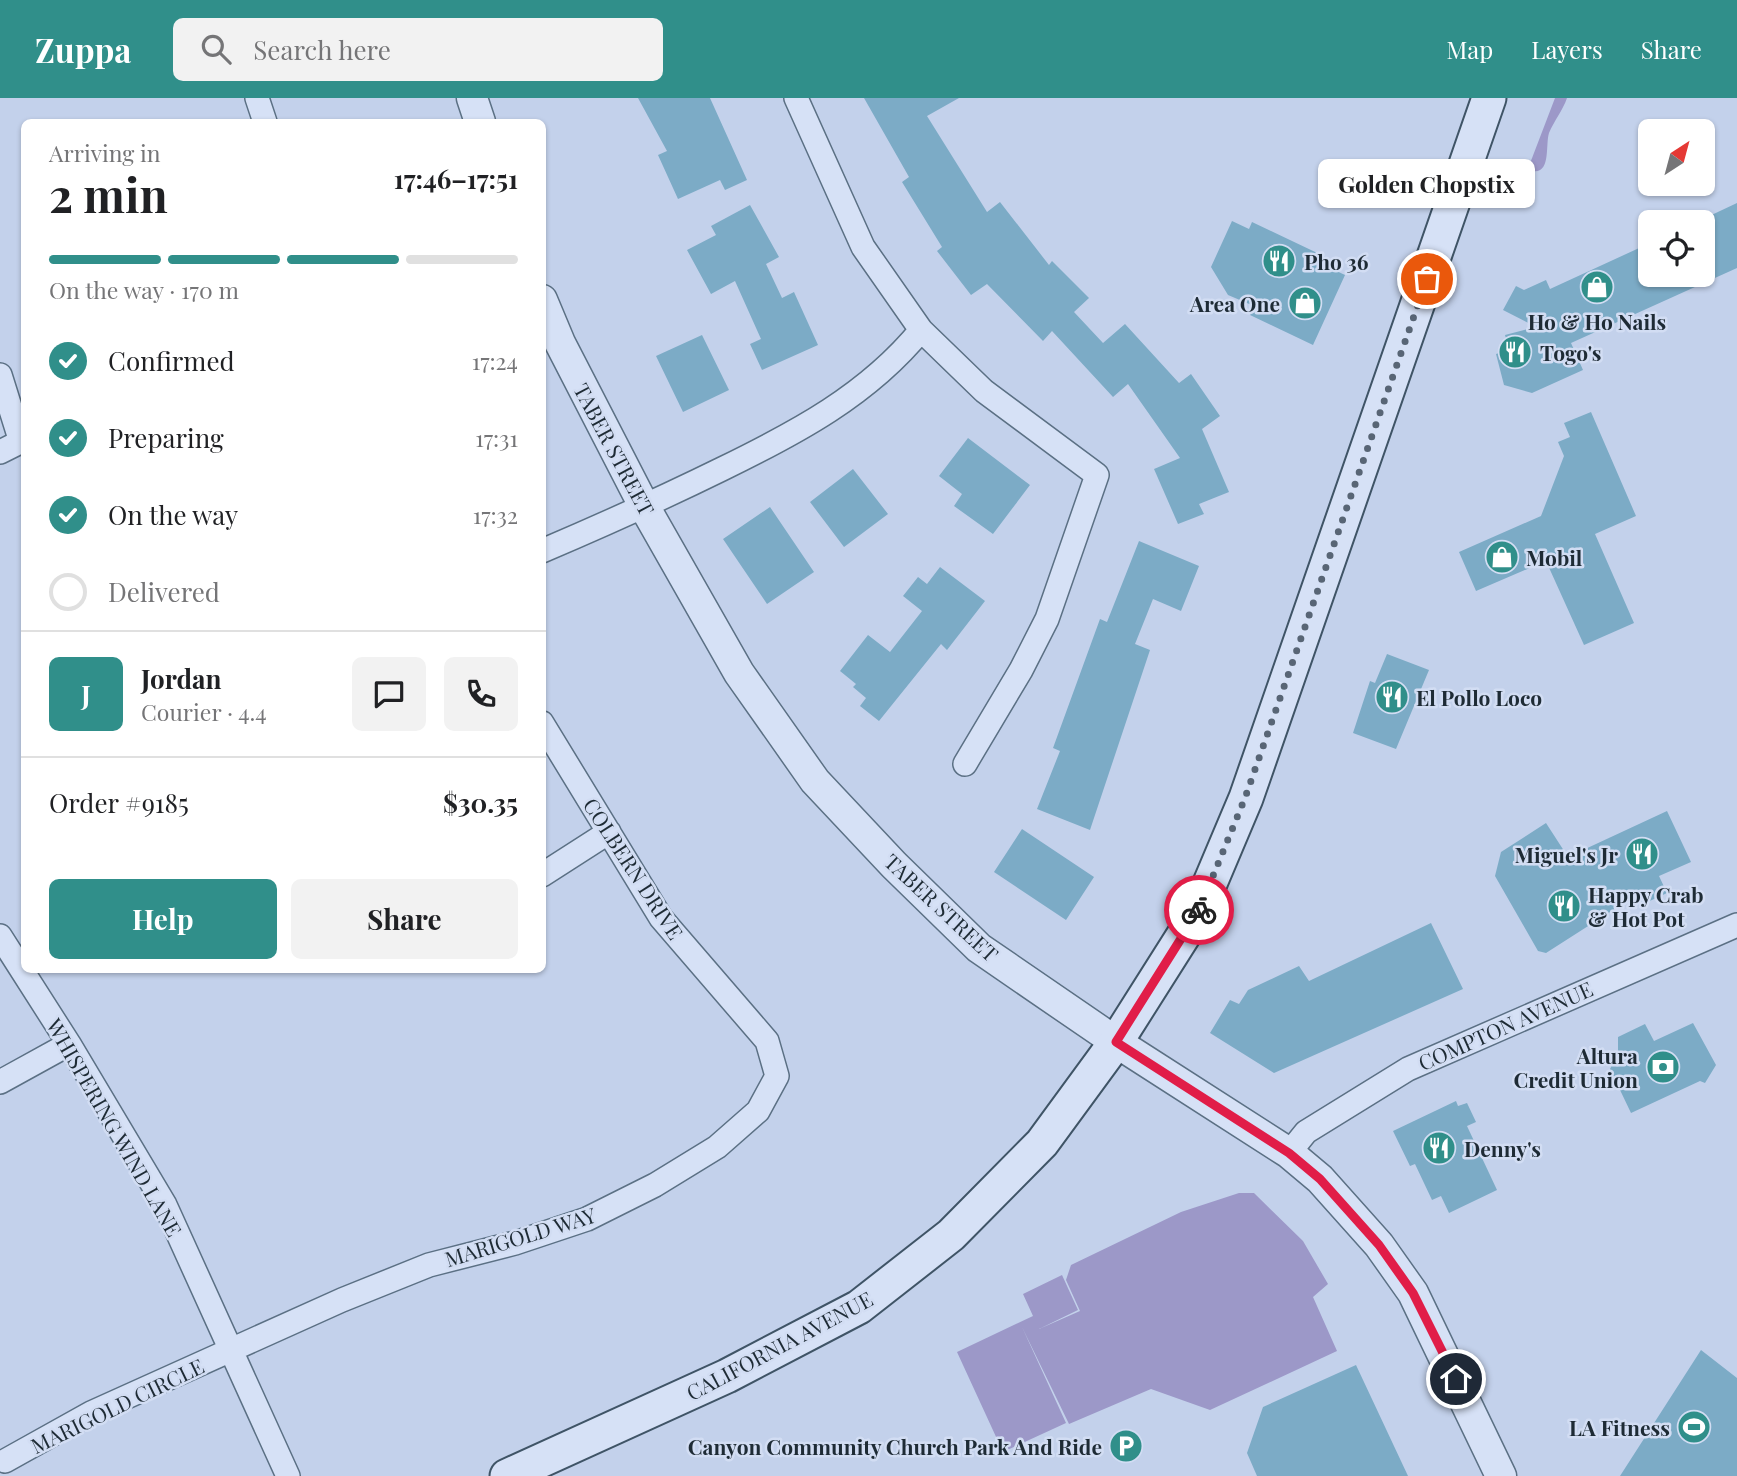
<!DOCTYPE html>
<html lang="en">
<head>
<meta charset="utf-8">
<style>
  body { margin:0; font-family:"Playfair Display",serif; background:#f2f2f2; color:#202124; height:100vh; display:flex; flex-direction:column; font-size:26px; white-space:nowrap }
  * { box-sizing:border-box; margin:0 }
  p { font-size:23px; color:#757577 }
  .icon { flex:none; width:38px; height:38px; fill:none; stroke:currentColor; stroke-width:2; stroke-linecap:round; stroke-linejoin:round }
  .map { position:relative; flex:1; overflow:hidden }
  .side { position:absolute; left:21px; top:21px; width:525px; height:854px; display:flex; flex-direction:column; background:#fff; border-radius:10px; box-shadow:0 2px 5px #0004 }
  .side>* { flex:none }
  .needle { width:46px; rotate:36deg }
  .tools { position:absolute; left:1638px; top:21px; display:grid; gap:14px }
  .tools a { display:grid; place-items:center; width:77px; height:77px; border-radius:10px; background:#fff; box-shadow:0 2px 5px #0004; font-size:35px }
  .pin { position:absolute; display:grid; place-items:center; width:60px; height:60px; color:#fff; margin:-30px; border:4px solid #fff; border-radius:50%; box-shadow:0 2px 7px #0007 }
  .courier { position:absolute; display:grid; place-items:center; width:70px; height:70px; margin:-35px; border:5px solid #e11d48; border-radius:50%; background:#fff; color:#222; box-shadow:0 2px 9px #0007 }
  .bubble { position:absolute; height:49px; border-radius:10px; background:#fff; box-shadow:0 2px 5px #0004; font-size:23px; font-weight:700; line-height:49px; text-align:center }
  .overview em { font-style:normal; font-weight:700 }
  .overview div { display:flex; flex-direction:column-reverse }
  .overview { display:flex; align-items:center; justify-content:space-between; height:119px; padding:0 28px }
  h1 { font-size:46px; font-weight:700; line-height:52px }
  .bar { display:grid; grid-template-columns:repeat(4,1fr); gap:10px 7px; align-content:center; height:84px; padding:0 28px }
  .bar i { height:9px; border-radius:5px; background:#e0e0e0 }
  .bar .on { background:#308f8a }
  .bar p { grid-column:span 4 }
  .line { display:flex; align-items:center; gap:18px; padding:0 28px; border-top:2px solid #e0e0e0 }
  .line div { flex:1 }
  .round { display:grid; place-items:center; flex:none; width:74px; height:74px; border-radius:10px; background:#f2f2f2 }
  ol { padding:0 28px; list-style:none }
  li { display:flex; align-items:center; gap:21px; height:77px }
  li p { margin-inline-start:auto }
  li .icon { padding:7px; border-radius:50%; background:#308f8a; color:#fff; stroke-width:4 }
  li:last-child { color:#757577 }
  li i { width:38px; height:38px; border:4px solid #e0e0e0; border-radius:50% }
  .button { display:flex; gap:14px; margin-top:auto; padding:14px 28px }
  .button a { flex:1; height:80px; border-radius:10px; background:#308f8a; color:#fff; font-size:28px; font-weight:700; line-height:80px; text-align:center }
  .button a+a { background:#f2f2f2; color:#202124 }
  header { display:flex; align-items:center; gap:42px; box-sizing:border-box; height:98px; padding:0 35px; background:#308f8a; color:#fff }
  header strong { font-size:33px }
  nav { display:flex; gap:38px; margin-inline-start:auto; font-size:24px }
  .search { width:490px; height:63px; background:#f2f2f2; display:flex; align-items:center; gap:18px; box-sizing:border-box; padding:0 24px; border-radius:10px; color:#757577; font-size:26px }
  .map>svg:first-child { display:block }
</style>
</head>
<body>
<header>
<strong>Zuppa</strong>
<div class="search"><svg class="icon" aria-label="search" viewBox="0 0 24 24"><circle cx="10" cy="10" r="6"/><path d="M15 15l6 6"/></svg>Search here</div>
<nav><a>Map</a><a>Layers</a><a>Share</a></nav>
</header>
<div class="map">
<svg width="1737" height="1378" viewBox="0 0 1737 1378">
  <rect width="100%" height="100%" fill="#c3d1eb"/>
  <!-- green -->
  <path fill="#9c98c8" d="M 1555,0 L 1567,0 C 1563,12 1554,23 1549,35 C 1545,47 1552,80 1529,72 L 1529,68 Z
    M 1239,1095 L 1254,1095 L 1303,1143 L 1328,1186 L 1313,1199 L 1337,1253 L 1210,1312 L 1151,1291 L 1069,1326 L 1022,1229 L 1066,1325 L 1003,1354 L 957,1254 L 1033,1218 L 1023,1196 L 1062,1177 L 1078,1212 L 1039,1231 L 1080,1213 L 1066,1182 L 1071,1167 L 1181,1114 Z"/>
  <!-- building -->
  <path fill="#7cabc6" d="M 638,0 L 710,0 L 747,82 L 725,92 L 720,82 L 678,101 L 658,57 L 667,53 Z
    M 864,0 L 959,0 L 927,18 L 987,114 L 1000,104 L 1049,167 L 1052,163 L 1089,200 L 1074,214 L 1103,245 L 1125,226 L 1179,285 L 1191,276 L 1220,318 L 1202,331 L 1229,394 L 1199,406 L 1204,416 L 1178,426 L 1154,371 L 1180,360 L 1128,286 L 1113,299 L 1052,233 L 1043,243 L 987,186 L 971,197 L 937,153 L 942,149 L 902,84 L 909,79 Z
    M 1737,105 L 1737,170 L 1571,245 L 1583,272 L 1532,295 L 1504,287 L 1496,256 L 1509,252 L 1505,237 L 1536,229 L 1503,212 L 1516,188 L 1524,192 L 1546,182 L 1550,191 L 1650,145 L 1650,177 L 1703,177 L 1703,121 Z
    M 750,107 L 779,159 L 766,166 L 782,200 L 794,194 L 818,247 L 762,272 L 750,246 L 761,241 L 735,183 L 711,196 L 687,152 L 716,137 L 711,128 Z
    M 1232,123 L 1249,131 L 1252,124 L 1332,162 L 1328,169 L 1345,177 L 1313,247 L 1250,217 L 1254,208 L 1228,197 L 1211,169 Z
    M 702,237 L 729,292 L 683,314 L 656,258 Z
    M 1591,314 L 1636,418 L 1595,436 L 1634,525 L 1584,547 L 1546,463 L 1476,493 L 1459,454 L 1541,418 L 1564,358 L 1558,344 L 1570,339 L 1564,325 Z
    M 968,340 L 1030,387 L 993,436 L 954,408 L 962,396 L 939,378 Z
    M 853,371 L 888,416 L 844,449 L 810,404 Z
    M 770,409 L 814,474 L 767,506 L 723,441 Z
    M 1139,443 L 1199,468 L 1181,513 L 1153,501 L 1135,546 L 1150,552 L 1090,732 L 1037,711 L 1060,653 L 1053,650 L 1100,521 L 1107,524 Z
    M 940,469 L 985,503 L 947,552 L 941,546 L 879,623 L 860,608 L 866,600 L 853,589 L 856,586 L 840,573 L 868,537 L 890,554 L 922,513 L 903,498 L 918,479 L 927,486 Z
    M 1387,556 L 1429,572 L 1396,651 L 1353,635 L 1370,583 L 1375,585 Z
    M 1667,713 L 1691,764 L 1659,778 L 1667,795 L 1639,808 L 1635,798 L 1546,855 L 1538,853 L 1495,778 L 1501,754 L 1546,725 L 1568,759 Z
    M 1022,731 L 1094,779 L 1066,822 L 994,774 Z
    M 1431,825 L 1463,891 L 1274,975 L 1210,935 L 1230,902 L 1239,906 L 1248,892 L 1299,868 L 1309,883 Z
    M 1693,925 L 1716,967 L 1705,985 L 1700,983 L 1631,1015 L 1610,971 L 1618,956 L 1618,939 L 1645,926 L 1654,943 Z
    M 1456,1003 L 1458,1008 L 1467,1005 L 1476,1024 L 1467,1028 L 1497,1092 L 1449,1115 L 1441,1098 L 1432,1102 L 1415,1066 L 1410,1068 L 1393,1033 Z
    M 1701,1252 L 1737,1280 L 1737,1378 L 1620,1378 Z
    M 1356,1267 L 1408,1378 L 1257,1378 L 1247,1355 L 1263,1309 Z"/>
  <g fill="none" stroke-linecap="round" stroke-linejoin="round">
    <defs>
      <path id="minor" d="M 257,0 L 265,24
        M 796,0 L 863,149 L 921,232 L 984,293 L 1097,377 L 1047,521 L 1021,572 L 965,666
        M 0,277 L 21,344
        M 0,354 L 24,342
        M 542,453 C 603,427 663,400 722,371 C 796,335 868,297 921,232
        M 542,777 L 609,734
        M 0,838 L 69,946 L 165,1107 L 288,1378
        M 0,984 L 69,946
        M 1289,1055 L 1306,1034 L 1408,971 L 1737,827
        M 5,1363 L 91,1315 L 342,1202 L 429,1167 L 515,1145 L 587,1121 L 655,1087 L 717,1049 L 758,1013 L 777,978 L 767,943 L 661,820 L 542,625"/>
      <path id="tertiary" d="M 472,0 L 480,24
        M 542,202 L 560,245 L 644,408 L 739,575 L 815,683 L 894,767 L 979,850 L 1116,944 L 1289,1055 L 1320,1081 L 1379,1147 L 1413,1195 L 1501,1378"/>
      <path id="secondary" d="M 507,1378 L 727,1278 L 859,1209 L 951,1137 L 1042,1045 L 1116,944 L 1197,816 L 1246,700 L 1489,0"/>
    </defs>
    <!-- minor casing -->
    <use href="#minor" stroke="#5b7084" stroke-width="26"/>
    <!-- tertiary casing -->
    <use href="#tertiary" stroke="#5b7084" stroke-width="33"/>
    <!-- secondary casing -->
    <use href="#secondary" stroke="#3f5466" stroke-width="37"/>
    <!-- minor -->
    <use href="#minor" stroke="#d6e1f6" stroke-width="23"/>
    <!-- tertiary -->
    <use href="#tertiary" stroke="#d6e1f6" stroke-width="30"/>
    <!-- secondary -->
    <use href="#secondary" stroke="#d6e1f6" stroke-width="33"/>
  </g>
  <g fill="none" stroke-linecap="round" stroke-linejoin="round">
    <!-- done -->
    <path stroke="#586575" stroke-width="7" stroke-dasharray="0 12.6" d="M 1199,812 L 1245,700 L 1427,181"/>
    <!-- route -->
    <path stroke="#e11d48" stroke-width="9" d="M 1199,812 L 1116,944 L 1289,1055 L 1320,1081 L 1379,1147 L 1413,1195 L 1456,1281"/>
  </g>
  <!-- icons -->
  <defs>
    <symbol id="restaurant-disc" viewBox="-11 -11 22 22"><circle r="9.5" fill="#308f8a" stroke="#d2ddf3"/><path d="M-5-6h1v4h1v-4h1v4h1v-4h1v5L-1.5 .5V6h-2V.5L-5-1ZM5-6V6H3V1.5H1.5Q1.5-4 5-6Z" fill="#fff"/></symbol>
    <symbol id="shop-disc" viewBox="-11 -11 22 22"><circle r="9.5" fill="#308f8a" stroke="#d2ddf3"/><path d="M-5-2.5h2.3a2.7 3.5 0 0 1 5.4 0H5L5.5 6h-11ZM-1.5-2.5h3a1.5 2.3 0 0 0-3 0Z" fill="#fff"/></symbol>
    <symbol id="bank-disc" viewBox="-11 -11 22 22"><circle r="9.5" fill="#308f8a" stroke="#d2ddf3"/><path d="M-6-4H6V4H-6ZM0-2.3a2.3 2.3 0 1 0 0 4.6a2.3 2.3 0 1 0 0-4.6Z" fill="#fff"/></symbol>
    <symbol id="stadium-disc" viewBox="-11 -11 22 22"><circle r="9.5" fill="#308f8a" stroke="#d2ddf3"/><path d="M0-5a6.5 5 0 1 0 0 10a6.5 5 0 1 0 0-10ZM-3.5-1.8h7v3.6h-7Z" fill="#fff"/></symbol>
    <symbol id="parking-disc" viewBox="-11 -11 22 22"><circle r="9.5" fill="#308f8a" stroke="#d2ddf3"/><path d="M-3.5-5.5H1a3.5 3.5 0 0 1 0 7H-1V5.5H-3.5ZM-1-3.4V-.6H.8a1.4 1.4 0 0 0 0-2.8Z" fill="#fff"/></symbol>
  </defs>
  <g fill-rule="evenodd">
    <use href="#restaurant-disc" x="1260" y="144" width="38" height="38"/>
    <use href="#shop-disc" x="1578" y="170" width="38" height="38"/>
    <use href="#shop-disc" x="1286" y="186" width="38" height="38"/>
    <use href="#restaurant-disc" x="1496" y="235" width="38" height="38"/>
    <use href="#shop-disc" x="1483" y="440" width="38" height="38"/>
    <use href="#restaurant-disc" x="1373" y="580" width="38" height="38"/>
    <use href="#restaurant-disc" x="1623" y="737" width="38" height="38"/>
    <use href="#restaurant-disc" x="1545" y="789" width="38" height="38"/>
    <use href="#bank-disc" x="1644" y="950" width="38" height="38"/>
    <use href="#restaurant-disc" x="1420" y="1031" width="38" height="38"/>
    <use href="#stadium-disc" x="1675" y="1310" width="38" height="38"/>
    <use href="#parking-disc" x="1107" y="1329" width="38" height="38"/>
  </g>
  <g text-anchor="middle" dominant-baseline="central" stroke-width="5" stroke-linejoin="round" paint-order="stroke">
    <!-- poi labels -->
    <g font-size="21" font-weight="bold" fill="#1e2b35" stroke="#d2ddf3" text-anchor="start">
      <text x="1304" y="163">Pho 36</text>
      <text x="1280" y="205" text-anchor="end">Area One</text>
      <text x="1597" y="223" text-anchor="middle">Ho &amp; Ho Nails</text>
      <text x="1540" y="254">Togo's</text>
      <text x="1526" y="459">Mobil</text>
      <text x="1416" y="599">El Pollo Loco</text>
      <text x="1618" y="756" text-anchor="end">Miguel's Jr</text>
      <text x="1588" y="796">Happy Crab<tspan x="1588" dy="24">&amp; Hot Pot</tspan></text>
      <text x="1638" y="957" text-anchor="end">Altura<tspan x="1638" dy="24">Credit Union</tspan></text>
      <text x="1464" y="1050">Denny's</text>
      <text x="1670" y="1329" text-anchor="end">LA Fitness</text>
      <text x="1102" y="1348" text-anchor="end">Canyon Community Church Park And Ride</text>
    </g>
    <!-- street labels -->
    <g font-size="21" fill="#1e2b35" stroke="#d2ddf3">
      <text transform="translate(615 351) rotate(62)">TABER STREET</text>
      <text transform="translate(634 770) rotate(57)">COLBERN DRIVE</text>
      <text transform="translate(942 809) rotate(43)">TABER STREET</text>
      <text transform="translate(1505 927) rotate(-24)">COMPTON AVENUE</text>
      <text transform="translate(115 1029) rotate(60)">WHISPERING WIND LANE</text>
      <text transform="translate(520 1138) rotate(-17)">MARIGOLD WAY</text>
      <text transform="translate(779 1247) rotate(-28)">CALIFORNIA AVENUE</text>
      <text transform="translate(117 1307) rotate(-26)">MARIGOLD CIRCLE</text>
    </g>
  </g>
</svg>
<div class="tools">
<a><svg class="needle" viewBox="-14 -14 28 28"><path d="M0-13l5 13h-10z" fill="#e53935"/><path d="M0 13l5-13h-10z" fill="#757577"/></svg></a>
<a><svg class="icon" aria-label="locate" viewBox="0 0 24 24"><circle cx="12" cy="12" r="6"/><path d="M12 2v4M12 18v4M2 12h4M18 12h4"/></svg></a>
</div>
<div class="pin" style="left:1427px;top:181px;background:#ea580c"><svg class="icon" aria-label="bag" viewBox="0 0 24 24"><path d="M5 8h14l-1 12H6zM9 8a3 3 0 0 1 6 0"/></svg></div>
<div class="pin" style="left:1456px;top:1281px;background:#1f2937"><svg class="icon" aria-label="home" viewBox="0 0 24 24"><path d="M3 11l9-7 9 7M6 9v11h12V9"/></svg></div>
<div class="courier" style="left:1199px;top:812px"><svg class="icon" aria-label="bike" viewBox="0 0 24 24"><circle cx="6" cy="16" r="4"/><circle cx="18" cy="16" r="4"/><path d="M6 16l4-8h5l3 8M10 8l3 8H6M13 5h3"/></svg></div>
<div class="bubble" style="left:1318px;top:61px;width:217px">Golden Chopstix</div>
<section class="side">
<div class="overview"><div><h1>2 min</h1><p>Arriving in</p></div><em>17:46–17:51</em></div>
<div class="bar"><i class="on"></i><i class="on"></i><i class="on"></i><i></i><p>On the way · 170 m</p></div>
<ol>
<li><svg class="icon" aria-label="check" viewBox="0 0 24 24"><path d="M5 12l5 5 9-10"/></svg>Confirmed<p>17:24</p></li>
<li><svg class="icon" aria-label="check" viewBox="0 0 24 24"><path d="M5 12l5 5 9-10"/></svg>Preparing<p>17:31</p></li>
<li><svg class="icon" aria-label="check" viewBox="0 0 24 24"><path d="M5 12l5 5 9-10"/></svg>On the way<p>17:32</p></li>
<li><i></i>Delivered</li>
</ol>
<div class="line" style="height:126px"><b class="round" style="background:#308f8a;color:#fff">J</b><div><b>Jordan</b><p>Courier · 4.4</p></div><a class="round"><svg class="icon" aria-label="chat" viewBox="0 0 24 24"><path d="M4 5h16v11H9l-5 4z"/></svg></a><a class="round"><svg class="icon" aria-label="phone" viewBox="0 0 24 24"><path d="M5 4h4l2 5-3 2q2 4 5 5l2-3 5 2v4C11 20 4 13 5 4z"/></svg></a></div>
<div class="line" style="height:91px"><div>Order #9185</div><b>$30.35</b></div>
<div class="button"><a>Help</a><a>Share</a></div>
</section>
</div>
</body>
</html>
